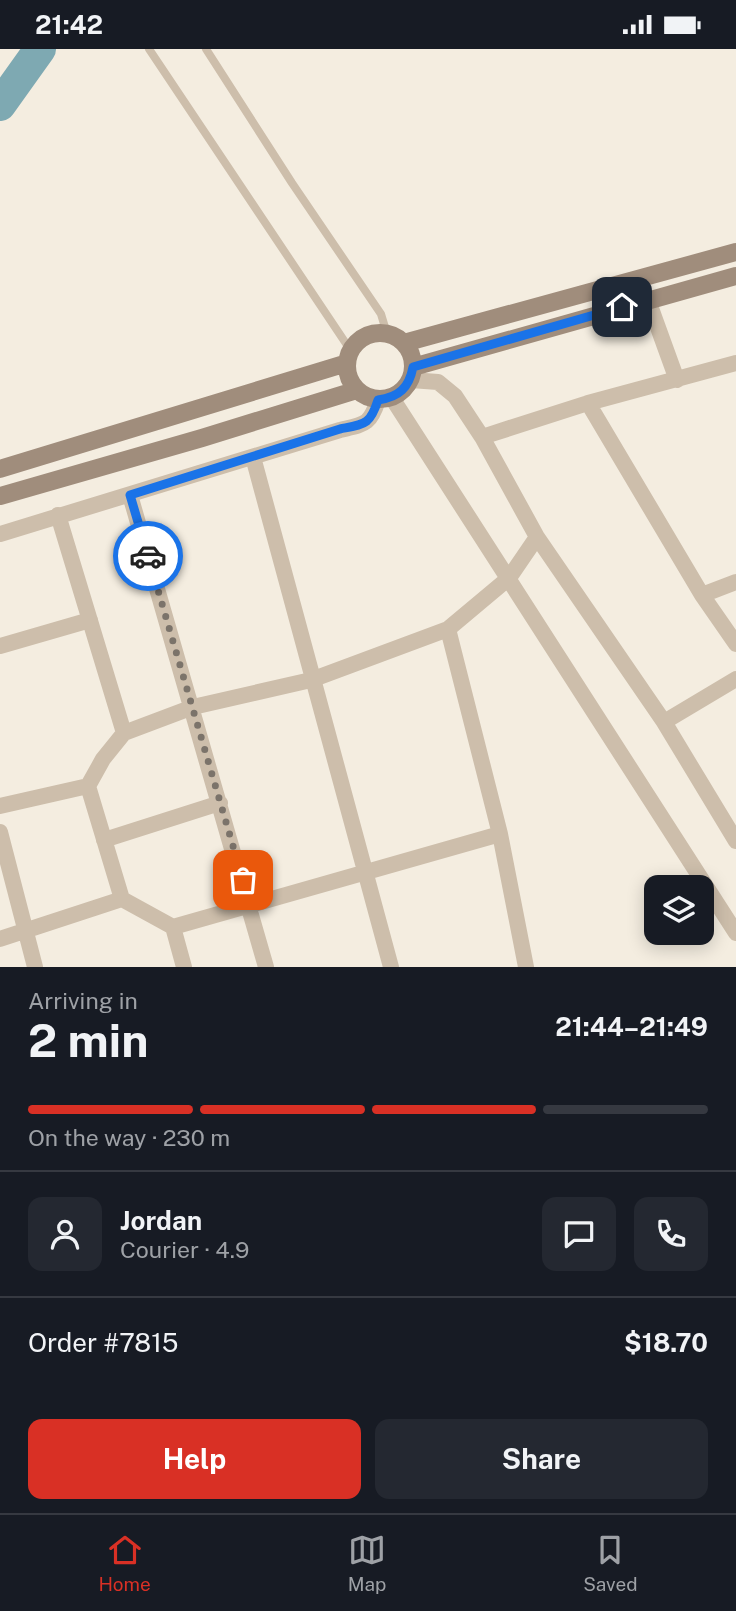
<!DOCTYPE html>
<html lang="en">
<head>
<meta charset="utf-8">
<style>
  body { margin:0; font-family:"Public Sans",sans-serif; background:#242831; color:#f1f3f6; height:100vh; display:flex; flex-direction:column; font-size:26px; white-space:nowrap }
  * { box-sizing:border-box; margin:0 }
  p { font-size:23px; color:#9ea1a6 }
  .icon { flex:none; width:38px; height:38px; fill:none; stroke:currentColor; stroke-width:2; stroke-linecap:round; stroke-linejoin:round }
  .map { position:relative; height:918px; overflow:hidden }
  .details { display:flex; flex-direction:column; background:#171b24; flex:1 }
  .details>* { flex:none }
  .tools { position:absolute; left:644px; top:826px; display:grid; gap:14px }
  .tools a { display:grid; place-items:center; width:70px; height:70px; border-radius:14px; background:#171b24; box-shadow:0 4px 18px #0003; font-size:35px }
  .pin { position:absolute; display:grid; place-items:center; width:60px; height:60px; color:#fff; margin:-30px; border-radius:14px; box-shadow:0 4px 10px #0006 }
  .courier { position:absolute; display:grid; place-items:center; width:70px; height:70px; margin:-35px; border:5px solid #1a73e8; border-radius:50%; background:#fff; color:#222; box-shadow:0 2px 9px #0007 }
  .summary em { font-style:normal; font-weight:700 }
  .summary div { display:flex; flex-direction:column-reverse }
  .summary { display:flex; align-items:center; justify-content:space-between; height:119px; padding:0 28px }
  h1 { font-size:46px; font-weight:700; line-height:52px }
  .bar { display:grid; grid-template-columns:repeat(4,1fr); gap:10px 7px; align-content:center; height:84px; padding:0 28px }
  .bar i { height:9px; border-radius:5px; background:#363941 }
  .bar .current { background:#d93025 }
  .bar p { grid-column:span 4 }
  .line { display:flex; align-items:center; gap:18px; padding:0 28px; border-top:2px solid #363941 }
  .line div { flex:1 }
  .round { display:grid; place-items:center; flex:none; width:74px; height:74px; border-radius:14px; background:#242831 }
  .button { display:flex; gap:14px; margin-top:auto; padding:14px 28px }
  .button a { flex:1; height:80px; border-radius:14px; background:#d93025; color:#fff; font-size:28px; font-weight:700; line-height:80px; text-align:center }
  .button a+a { background:#242831; color:#f1f3f6 }
  .status { display:flex; justify-content:space-between; align-items:center; height:49px; padding:0 35px; background:#171b24; direction:ltr }
  .status svg { height:19px; fill:currentColor }
  .tabs { display:flex; justify-content:space-around; align-items:center; height:98px; border-top:2px solid #363941; background:#171b24; font-size:19px; color:#9ea1a6 }
  .tabs a { display:grid; justify-items:center; gap:4px }
  .tabs .current { color:#d93025 }
  .map>svg:first-child { display:block }
</style>
</head>
<body>
<div class="status"><b>21:42</b><svg viewBox="0 0 49 12"><path d="M0 12V9h3v3zM5 12V6h3v6zM10 12V3h3v9zM15 12V0h3v12zM26 1h20v11H26zM47 4h2v5h-2z"/></svg></div>
<div class="map">
<svg width="736" height="918" viewBox="0 0 736 918">
  <rect width="100%" height="100%" fill="#f4ede0"/>
  <g fill="none" stroke-linecap="round" stroke-linejoin="round">
    <!-- river -->
    <path stroke="#7ea9b2" stroke-width="32" d="M 0,56 L 40,0"/>
    <!-- service -->
    <path stroke="#cdbeab" stroke-width="8" d="M 149,0 L 351,302
      M 206,0 L 292,134 L 381,265 L 387,285"/>
    <!-- minor -->
    <path stroke="#cdbeab" stroke-width="16" d="M 648,251 L 677,331
      M 411,331 L 438,333 L 455,347 L 482,388 L 537,488 L 664,673 L 736,792
      M 392,349 L 736,884
      M 588,354 L 702,546 L 736,595
      M 482,388 L 588,354 L 736,314
      M 253,408 L 391,918
      M 130,446 L 266,918
      M 58,466 L 124,684 L 103,710 L 88,737 L 122,850 L 173,878 L 184,918
      M 0,485 L 340,381 C 365,375 370,376 378,351
      M 702,546 L 736,533
      M 448,580 L 500,785 L 526,918
      M 0,597 L 90,571
      M 664,673 L 736,630
      M 124,684 L 193,658 L 311,631 L 448,580 L 509,529 L 537,488
      M 0,757 L 88,737
      M 0,783 L 35,918
      M 104,791 L 220,754
      M 173,878 L 500,785
      M 0,890 L 122,850"/>
    <!-- secondary -->
    <path stroke="#a08d7c" stroke-width="18" d="M347 317a33 33 0 1 1 66 0a33 33 0 1 1-66 0Z
      M 404,294 L 736,203
      M 413,318 L 736,227
      M 0,420 L 347,314
      M 0,447 L 202,389 L 357,341"/>
  </g>
  <g fill="none" stroke-linecap="round" stroke-linejoin="round">
    <!-- done -->
    <path stroke="#7b736a" stroke-width="7" stroke-dasharray="0 12.6" d="M 148,507 L 243,831"/>
    <!-- route -->
    <path stroke="#1a73e8" stroke-width="9" d="M 148,507 L 130,446 L 340,380 C 365,375 370,376 378,351 C 399,348 409,339 413,318 L 622,258"/>
  </g>
</svg>
<div class="tools">
<a><svg class="icon" aria-label="layers" viewBox="0 0 24 24"><path d="M12 4l9 5-9 5-9-5zM3 14l9 5 9-5"/></svg></a>
</div>
<div class="pin" style="left:243px;top:831px;background:#ea580c"><svg class="icon" aria-label="bag" viewBox="0 0 24 24"><path d="M5 8h14l-1 12H6zM9 8a3 3 0 0 1 6 0"/></svg></div>
<div class="pin" style="left:622px;top:258px;background:#1f2937"><svg class="icon" aria-label="home" viewBox="0 0 24 24"><path d="M3 11l9-7 9 7M6 9v11h12V9"/></svg></div>
<div class="courier" style="left:148px;top:507px"><svg class="icon" aria-label="car" viewBox="0 0 24 24"><path d="M5 17H2v-5l4-1 3-4h7l3 4 3 1v5h-3M9 17h6M6 11h13"/><circle cx="7" cy="17" r="2"/><circle cx="17" cy="17" r="2"/></svg></div>
</div>
<section class="details">
<div class="summary"><div><h1>2 min</h1><p>Arriving in</p></div><em>21:44–21:49</em></div>
<div class="bar"><i class="current"></i><i class="current"></i><i class="current"></i><i></i><p>On the way · 230 m</p></div>
<div class="line" style="height:126px"><a class="round"><svg class="icon" aria-label="person" viewBox="0 0 24 24"><circle cx="12" cy="8" r="4"/><path d="M4 21q1-7 8-7t8 7"/></svg></a><div><b>Jordan</b><p>Courier · 4.9</p></div><a class="round"><svg class="icon" aria-label="chat" viewBox="0 0 24 24"><path d="M4 5h16v11H9l-5 4z"/></svg></a><a class="round"><svg class="icon" aria-label="phone" viewBox="0 0 24 24"><path d="M5 4h4l2 5-3 2q2 4 5 5l2-3 5 2v4C11 20 4 13 5 4z"/></svg></a></div>
<div class="line" style="height:91px"><div>Order #7815</div><b>$18.70</b></div>
<div class="button"><a>Help</a><a>Share</a></div>
</section>
<nav class="tabs">
<a class="current"><svg class="icon" aria-label="home" viewBox="0 0 24 24"><path d="M3 11l9-7 9 7M6 9v11h12V9"/></svg>Home</a>
<a><svg class="icon" aria-label="map" viewBox="0 0 24 24"><path d="M3 6l6-2 6 2 6-2v14l-6 2-6-2-6 2zM9 4v14M15 6v14"/></svg>Map</a>
<a><svg class="icon" aria-label="saved" viewBox="0 0 24 24"><path d="M7 4h10v16l-5-4-5 4z"/></svg>Saved</a>
</nav>
</body>
</html>
